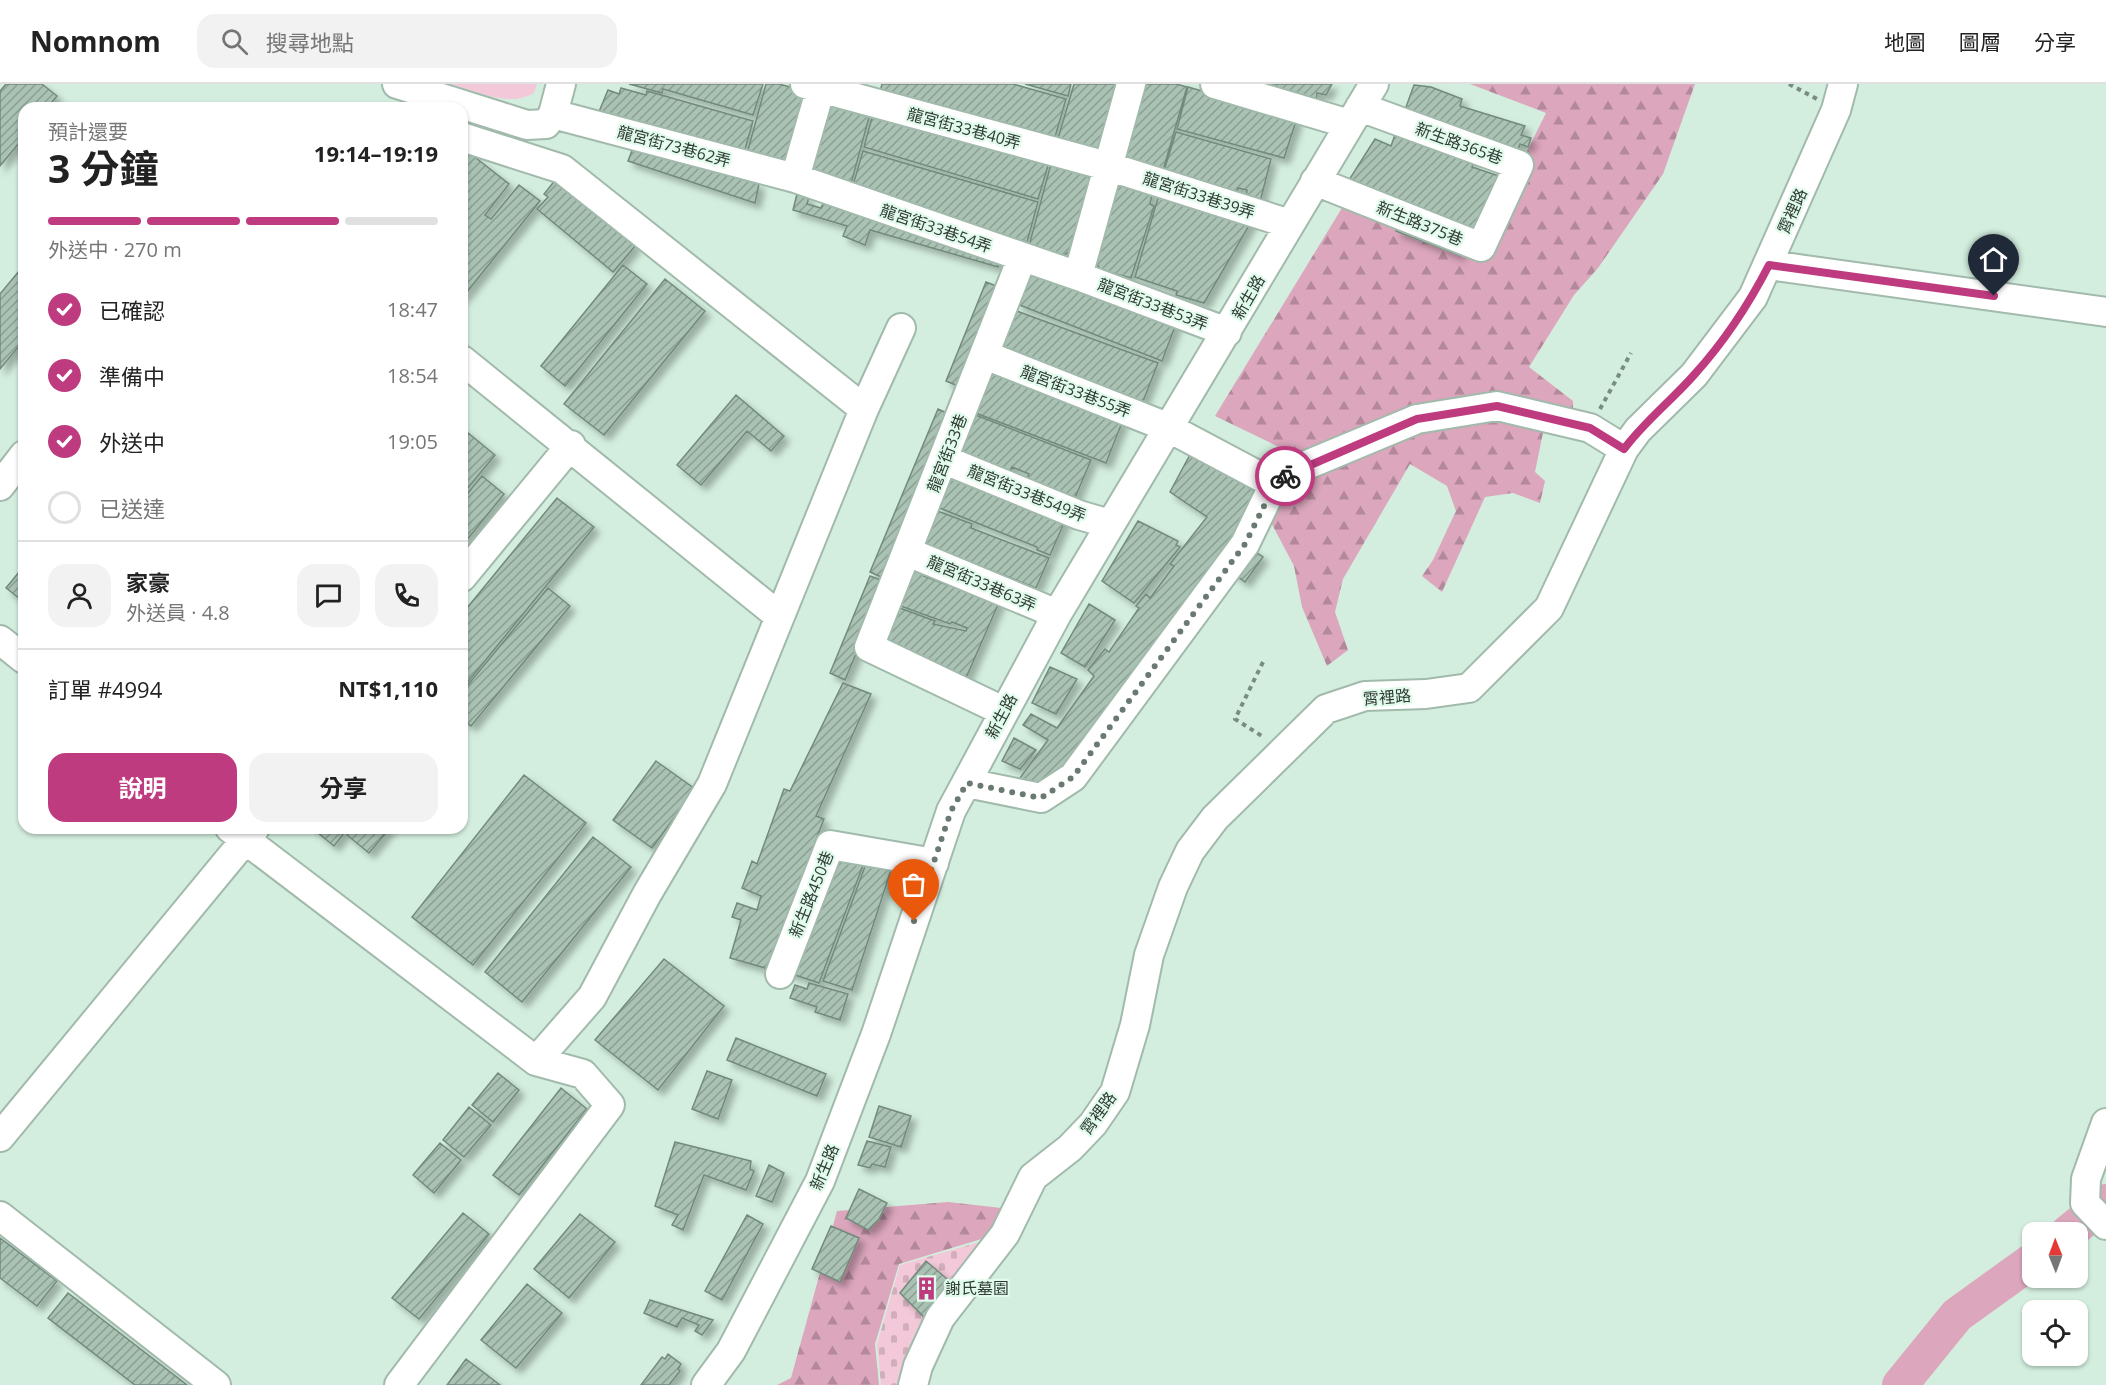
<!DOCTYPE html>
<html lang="zh-TW">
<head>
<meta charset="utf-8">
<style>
  body { margin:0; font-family:"Open Sans","Noto Sans TC",sans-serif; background:#f2f2f2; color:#222; height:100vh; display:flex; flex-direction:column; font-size:22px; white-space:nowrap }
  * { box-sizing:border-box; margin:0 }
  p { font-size:20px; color:#767676 }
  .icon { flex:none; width:33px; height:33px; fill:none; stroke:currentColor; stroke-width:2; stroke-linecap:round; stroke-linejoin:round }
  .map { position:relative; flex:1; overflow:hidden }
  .details { position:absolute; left:18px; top:18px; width:450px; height:732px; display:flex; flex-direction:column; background:#fff; border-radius:18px; box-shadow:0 2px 4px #0004 }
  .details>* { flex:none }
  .needle { width:39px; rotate:359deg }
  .fabs { position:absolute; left:2022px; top:1138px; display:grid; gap:12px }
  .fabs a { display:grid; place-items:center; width:66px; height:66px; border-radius:12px; background:#fff; box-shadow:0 2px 4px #0004; font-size:30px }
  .pin { position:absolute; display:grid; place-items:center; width:51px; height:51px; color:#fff; margin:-62px -26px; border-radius:50% 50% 50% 0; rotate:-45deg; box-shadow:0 0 6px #0007 }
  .pin .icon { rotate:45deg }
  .courier { position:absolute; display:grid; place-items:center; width:60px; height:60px; margin:-30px; border:4px solid #be3b80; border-radius:50%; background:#fff; color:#222; box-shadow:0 2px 8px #0007 }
  .overview em { font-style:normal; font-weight:700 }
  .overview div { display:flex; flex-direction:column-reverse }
  .overview { display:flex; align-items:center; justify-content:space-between; height:102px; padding:0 30px }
  h1 { font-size:39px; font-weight:700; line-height:45px }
  .bar { display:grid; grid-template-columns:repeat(4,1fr); gap:9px 6px; align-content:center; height:72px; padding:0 30px }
  .bar i { height:8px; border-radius:4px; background:#e0e0e0 }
  .bar .selected { background:#be3b80 }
  .bar p { grid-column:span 4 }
  .line { display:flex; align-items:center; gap:15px; padding:0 30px; border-top:2px solid #e0e0e0 }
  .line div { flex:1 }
  .round { display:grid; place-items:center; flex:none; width:63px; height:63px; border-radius:18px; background:#f2f2f2 }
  ol { padding:0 30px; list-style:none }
  li { display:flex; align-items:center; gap:18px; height:66px }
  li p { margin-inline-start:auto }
  li .icon { padding:6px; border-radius:50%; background:#be3b80; color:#fff; stroke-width:4 }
  li:last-child { color:#767676 }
  li i { width:33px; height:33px; border:3px solid #e0e0e0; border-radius:50% }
  .cta { display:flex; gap:12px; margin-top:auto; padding:12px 30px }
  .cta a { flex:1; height:69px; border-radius:18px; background:#be3b80; color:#fff; font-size:24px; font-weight:700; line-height:69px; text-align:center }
  .cta a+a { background:#f2f2f2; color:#222 }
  header { display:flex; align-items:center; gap:36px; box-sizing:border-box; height:84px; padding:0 30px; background:#fff; border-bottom:2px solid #e0e0e0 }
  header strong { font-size:28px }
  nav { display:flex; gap:33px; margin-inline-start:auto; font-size:21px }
  .search { width:420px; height:54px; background:#f2f2f2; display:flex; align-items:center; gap:15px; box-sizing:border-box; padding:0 21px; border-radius:18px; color:#767676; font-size:22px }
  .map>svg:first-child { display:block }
</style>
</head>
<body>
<header>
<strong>Nomnom</strong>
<div class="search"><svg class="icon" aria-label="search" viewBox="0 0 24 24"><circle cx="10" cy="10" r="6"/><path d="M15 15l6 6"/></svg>搜尋地點</div>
<nav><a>地圖</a><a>圖層</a><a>分享</a></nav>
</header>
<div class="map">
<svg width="2106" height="1301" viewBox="0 0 2106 1301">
  <defs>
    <pattern id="forest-firs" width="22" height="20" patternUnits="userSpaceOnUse" patternTransform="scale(1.5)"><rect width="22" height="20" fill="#dca6bd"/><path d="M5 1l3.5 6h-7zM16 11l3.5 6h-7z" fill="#b3889a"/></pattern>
    <pattern id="cemetery-stones" width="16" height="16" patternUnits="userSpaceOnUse" patternTransform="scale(1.5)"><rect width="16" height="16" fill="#f3c9da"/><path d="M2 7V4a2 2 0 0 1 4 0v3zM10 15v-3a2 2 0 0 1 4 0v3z" fill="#d1aebc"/></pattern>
    <pattern id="building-hatch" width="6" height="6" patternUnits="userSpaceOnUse" patternTransform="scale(1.5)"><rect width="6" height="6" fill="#a9c2b3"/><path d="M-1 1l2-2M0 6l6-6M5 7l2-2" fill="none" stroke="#8a9f92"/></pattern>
    <filter id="shadow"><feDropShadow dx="5.5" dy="5.5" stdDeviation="3" flood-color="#0004"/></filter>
  </defs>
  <rect width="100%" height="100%" fill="#d3eede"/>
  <!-- forest -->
  <path fill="url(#forest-firs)" d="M 1470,0 L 1695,0 L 1663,90 L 1598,184 L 1574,211 L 1529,283 L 1573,317 L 1573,338 L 1546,334 L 1535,388 L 1545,397 L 1540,419 L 1513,409 L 1485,413 L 1442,508 L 1422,492 L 1433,476 L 1456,427 L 1447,402 L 1410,380 L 1343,495 L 1335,528 L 1348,566 L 1327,582 L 1302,523 L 1294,482 L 1256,410 L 1279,363 L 1215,332 L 1345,119 L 1481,160 L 1546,29 Z
    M 948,1118 L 1010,1125 L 998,1150 L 899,1180 L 875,1260 L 879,1301 L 777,1301 L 791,1294 L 837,1127 Z"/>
  <!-- cemetery -->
  <path fill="url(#cemetery-stones)" d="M 1000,1152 L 907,1301 L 881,1301 L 877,1260 L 900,1181 Z"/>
  <!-- park -->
  <path fill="#f3c9da" d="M 450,0 L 537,0 L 534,9 C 509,24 476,7 450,0 Z"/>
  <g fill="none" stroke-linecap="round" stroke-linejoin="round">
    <!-- river -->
    <path stroke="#dca6bd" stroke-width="36" d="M 2068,1149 L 2106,1118
      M 1900,1301 L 1957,1231 L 2032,1177"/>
  </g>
  <!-- building -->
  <path fill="url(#building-hatch)" stroke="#728a7c" stroke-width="1.5" filter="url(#shadow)" d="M 6,0 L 42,0 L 57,12 L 47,24 L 24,24 L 24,53 L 0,82 L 0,7 Z
    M 629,0 L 763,0 L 753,31 L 663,5 L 662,9 Z
    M 766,0 L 779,0 L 801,6 L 806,13 L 786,83 L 745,77 Z
    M 882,0 L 1013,0 L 1066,15 L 1055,53 L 1002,38 L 1001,43 L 880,8 Z
    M 1025,0 L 1071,0 L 1068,12 Z
    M 1074,0 L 1117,0 L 1099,65 L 1090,68 L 1057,58 Z
    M 1144,0 L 1176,0 L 1187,3 L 1162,90 L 1131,82 L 1124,71 Z
    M 1252,0 L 1332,0 L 1326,11 L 1317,9 L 1316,18 Z
    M 1414,1 L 1431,3 L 1462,15 L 1460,22 L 1525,42 L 1521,51 L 1531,54 L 1528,63 L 1520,60 L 1515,75 L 1402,34 Z
    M 1188,3 L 1297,34 L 1284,74 L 1177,45 Z
    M 621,4 L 646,11 L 647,7 L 753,37 L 742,76 L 596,35 L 608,6 L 619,10 Z
    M 830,20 L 871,26 L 849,107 L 810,90 Z
    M 874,26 L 1050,75 L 1038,115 L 864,63 Z
    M 1176,48 L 1271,75 L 1260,118 L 1246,114 L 1247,106 L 1238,104 L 1236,111 L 1163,90 Z
    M 1396,48 L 1474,78 L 1472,83 L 1505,94 L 1485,151 L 1347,99 L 1375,55 L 1391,62 Z
    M 462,63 L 509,100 L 485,131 L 491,135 L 519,101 L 540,117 L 462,214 L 462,174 L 468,166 L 462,161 Z
    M 633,64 L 759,100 L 755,119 L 628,77 Z
    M 863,67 L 1038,118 L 1027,158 L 851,108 Z
    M 1052,76 L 1083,86 L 1090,95 L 1069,168 L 1061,173 L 1029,162 Z
    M 556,95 L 636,161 L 613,188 L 537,125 L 548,113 L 544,110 Z
    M 1124,97 L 1153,105 L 1150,120 L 1154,122 L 1131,194 L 1101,186 L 1094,176 L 1114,103 Z
    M 1160,107 L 1254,133 L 1204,219 L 1176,211 L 1177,207 L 1135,193 Z
    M 797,110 L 809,113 L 807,120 L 821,124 L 825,115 L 1002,169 L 998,183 L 870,146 L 865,161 L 843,152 L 847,142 L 793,126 Z
    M 1400,137 L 1463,161 L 1459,171 L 1396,147 Z
    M 24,181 L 24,256 L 0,285 L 0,210 Z
    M 623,181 L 647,200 L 565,302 L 541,282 Z
    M 1031,182 L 1177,237 L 1162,277 L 1017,220 Z
    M 665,195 L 705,227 L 604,351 L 564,320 Z
    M 986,198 L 1004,205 L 963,304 L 946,297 Z
    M 1014,226 L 1158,279 L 1142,320 L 999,264 Z
    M 992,283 L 1123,336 L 1106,379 L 973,328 Z
    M 736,311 L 784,352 L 771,367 L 747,347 L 701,401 L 677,381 Z
    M 938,325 L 953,332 L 888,496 L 870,488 Z
    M 973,330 L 1091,376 L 1074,416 L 1026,397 L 1029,390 L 1012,383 L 1010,389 L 958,368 Z
    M 462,344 L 495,371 L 462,411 Z
    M 1193,365 L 1260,406 L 1239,456 L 1053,697 L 1014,702 L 1048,656 L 1023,641 L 1031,630 L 1057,644 L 1094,592 L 1088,586 L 1105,565 L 1109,568 L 1139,524 L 1136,522 L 1146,510 L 1150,514 L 1174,482 L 1170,480 L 1207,433 L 1170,408 Z
    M 949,391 L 1067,432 L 1050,471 L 1037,466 L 1037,463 L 937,423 Z
    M 482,392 L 504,410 L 462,462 L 462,416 Z
    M 557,414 L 594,443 L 462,605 L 462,530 Z
    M 935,426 L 972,440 L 971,444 L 1049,474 L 1036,504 L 960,474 L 958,480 L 920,466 Z
    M 1138,437 L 1178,457 L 1176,461 L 1180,463 L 1134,519 L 1102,497 Z
    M 1247,462 L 1263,473 L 1245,498 L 1230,487 Z
    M 24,482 L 24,518 L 6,504 Z
    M 913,482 L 927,487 L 924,492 L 948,501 L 951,496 L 1000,516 L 966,594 L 881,561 L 897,523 L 935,537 L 933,540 L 966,547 L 967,544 L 952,538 L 950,540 L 898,521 Z
    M 870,492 L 886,498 L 845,596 L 830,589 Z
    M 548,504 L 570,522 L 471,642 L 462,635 L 462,608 Z
    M 1089,520 L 1115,536 L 1085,583 L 1061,569 Z
    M 1050,583 L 1077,595 L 1056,630 L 1032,619 Z
    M 843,599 L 871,610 L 816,732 L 824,735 L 815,758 L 818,758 L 772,886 L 730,874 L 741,836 L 732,833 L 737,819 L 757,826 L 761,812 L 742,804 L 752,777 L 757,780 L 784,705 L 790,707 Z
    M 1014,654 L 1036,666 L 1020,685 L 1002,677 Z
    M 656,677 L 695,705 L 652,764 L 613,736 Z
    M 524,691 L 586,739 L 473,881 L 412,833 Z
    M 312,744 L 348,744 L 334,762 Z
    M 353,744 L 390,744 L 369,769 L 347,751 Z
    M 593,753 L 631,783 L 522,918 L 485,888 Z
    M 833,764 L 865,776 L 819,899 L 786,888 Z
    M 867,777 L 891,786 L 852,906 L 823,897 Z
    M 664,875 L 724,922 L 658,1006 L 595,956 Z
    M 809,899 L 848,910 L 840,936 L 815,928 L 817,923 L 790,914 L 795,901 L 807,905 Z
    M 736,954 L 826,990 L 817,1012 L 727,976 Z
    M 707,987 L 732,996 L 718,1035 L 692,1025 Z
    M 498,989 L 519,1006 L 493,1038 L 472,1021 Z
    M 561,1004 L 587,1025 L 519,1111 L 493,1091 Z
    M 879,1022 L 911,1032 L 901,1063 L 869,1053 Z
    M 469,1023 L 491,1041 L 464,1073 L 443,1056 Z
    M 867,1057 L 891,1063 L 885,1083 L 872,1080 L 870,1084 L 858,1081 Z
    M 675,1058 L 751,1077 L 750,1085 L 754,1087 L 746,1106 L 704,1091 L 683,1146 L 672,1141 L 678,1131 L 655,1122 Z
    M 440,1059 L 461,1076 L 434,1109 L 413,1091 Z
    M 769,1081 L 784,1089 L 772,1118 L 756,1112 Z
    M 859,1105 L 887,1119 L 879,1135 L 868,1146 L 846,1134 Z
    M 463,1129 L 489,1150 L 419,1235 L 392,1214 Z
    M 580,1130 L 615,1158 L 569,1214 L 534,1185 Z
    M 747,1131 L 763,1140 L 722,1216 L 705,1207 Z
    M 831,1142 L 859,1154 L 840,1198 L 812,1185 Z
    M 0,1154 L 57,1197 L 37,1222 L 0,1194 Z
    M 926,1177 L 953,1200 L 926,1235 L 900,1209 Z
    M 527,1200 L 562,1229 L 516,1284 L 481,1256 Z
    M 68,1209 L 187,1301 L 135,1301 L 48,1234 Z
    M 650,1216 L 713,1236 L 702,1251 L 695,1247 L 699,1241 L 682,1234 L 677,1243 L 644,1229 Z
    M 668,1270 L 681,1280 L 678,1285 L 680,1287 L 669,1301 L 641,1301 L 662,1273 L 665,1275 Z
    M 466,1275 L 500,1301 L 447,1301 Z"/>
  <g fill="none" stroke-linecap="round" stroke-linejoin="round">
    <defs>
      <path id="minor" d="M 397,0 L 527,41 L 546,40 L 553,30 L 561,0
        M 805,0 L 1107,82 L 1290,140
        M 1215,0 L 1349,40
        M 553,30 L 795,94 L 1078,192 L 1227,248
        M 462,53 L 562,85 L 864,325
        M 795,94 L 822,0
        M 1315,97 L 1481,163 L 1519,81 L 1360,23
        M 1769,181 L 2106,228
        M 1078,192 L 1131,0
        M 985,271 L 1167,343 L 1274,400
        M 462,276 L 779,532
        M 945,376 L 1079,431 L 1110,440
        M 0,402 L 24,371
        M 908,468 L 1057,530
        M 462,493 L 571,361
        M 0,556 L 24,575
        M 1003,627 L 869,563 L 1022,174
        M 967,699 L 1041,714 L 1073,693 L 1245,460 L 1274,400 L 1290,388 L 1417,335 L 1497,322 L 1590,344 L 1624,365
        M 230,744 L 536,977 L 583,990 L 610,1021 L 399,1301
        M 780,890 L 830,761 L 934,779
        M 536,977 L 592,913 L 647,810 L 712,700 L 864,325 L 901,244
        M 2106,1039 L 2086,1095 L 2085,1119 L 2106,1141
        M 0,1053 L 255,744
        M 0,1132 L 216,1301
        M 706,1301 L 731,1267 L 820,1097 L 876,950 L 951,727 L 1057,530 L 1374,0
        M 913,1301 L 918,1282 L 940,1234 L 1005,1150 L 1033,1093 L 1070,1064 L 1093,1040 L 1115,1008 L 1135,941 L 1149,871 L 1173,803 L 1190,767 L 1215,734 L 1326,625 L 1365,612 L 1426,610 L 1469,604 L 1549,524 L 1624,365 L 1638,346 L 1694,291 L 1753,213 L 1836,26 L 1843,0"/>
    </defs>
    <!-- minor casing -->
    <use href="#minor" stroke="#a1baab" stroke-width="32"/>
    <!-- path -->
    <path stroke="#7a8c82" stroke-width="4" stroke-dasharray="4.5 4.5" stroke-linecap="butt" d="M 1789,0 L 1817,15
      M 1600,325 L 1631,269
      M 1263,578 L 1235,635 L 1265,654"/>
    <!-- minor -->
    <use href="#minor" stroke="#fff" stroke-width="28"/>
  </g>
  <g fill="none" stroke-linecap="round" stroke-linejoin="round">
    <!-- done -->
    <path stroke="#6a7a70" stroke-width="6" stroke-dasharray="0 10.8" d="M 914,837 L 951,727 L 967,699 L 1041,714 L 1073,693 L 1245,460 L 1275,400 L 1285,392"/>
    <!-- route -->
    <path stroke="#be3b80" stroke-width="8" d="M 1285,392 L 1417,335 L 1497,322 L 1590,344 L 1624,365 C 1645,337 1671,317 1694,291 C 1723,259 1749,220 1769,181 L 1994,212"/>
  </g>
  <!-- icons -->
  <defs>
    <symbol id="building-bare" viewBox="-9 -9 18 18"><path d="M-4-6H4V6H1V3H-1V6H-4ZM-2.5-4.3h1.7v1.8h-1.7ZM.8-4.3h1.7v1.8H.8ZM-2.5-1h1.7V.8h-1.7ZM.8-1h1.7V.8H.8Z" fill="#be3b80" stroke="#e0fbeb" stroke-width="2.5" paint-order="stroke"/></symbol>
  </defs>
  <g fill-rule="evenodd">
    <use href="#building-bare" x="910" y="1188" width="33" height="33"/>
  </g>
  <g text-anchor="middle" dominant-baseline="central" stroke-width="4.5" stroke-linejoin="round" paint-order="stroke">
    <!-- street labels -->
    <g font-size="16" fill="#313b35" stroke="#e0fbeb">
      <text transform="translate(964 44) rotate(15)">龍宮街33巷40弄</text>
      <text transform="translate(1459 59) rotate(20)">新生路365巷</text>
      <text transform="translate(674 62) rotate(15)">龍宮街73巷62弄</text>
      <text transform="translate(1199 111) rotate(18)">龍宮街33巷39弄</text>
      <text transform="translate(1792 127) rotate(-66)">霄裡路</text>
      <text transform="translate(1420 139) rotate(22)">新生路375巷</text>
      <text transform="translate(936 144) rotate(19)">龍宮街33巷54弄</text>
      <text transform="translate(1248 213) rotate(-60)">新生路</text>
      <text transform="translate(1153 220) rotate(21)">龍宮街33巷53弄</text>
      <text transform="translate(1076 307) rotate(21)">龍宮街33巷55弄</text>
      <text transform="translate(947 369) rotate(-69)">龍宮街33巷</text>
      <text transform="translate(1027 409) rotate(22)">龍宮街33巷549弄</text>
      <text transform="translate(982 499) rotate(23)">龍宮街33巷63弄</text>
      <text transform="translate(1387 613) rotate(-5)">霄裡路</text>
      <text transform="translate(1001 632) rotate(-62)">新生路</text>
      <text transform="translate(811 810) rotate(-68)">新生路450巷</text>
      <text transform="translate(1098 1029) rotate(-54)">霄裡路</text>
      <text transform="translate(824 1083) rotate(-67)">新生路</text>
    </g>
    <!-- poi labels -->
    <g font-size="16" fill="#313b35" stroke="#e0fbeb" text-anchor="start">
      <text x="945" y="1204">謝氏墓園</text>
    </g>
  </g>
</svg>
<div class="fabs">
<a><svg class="needle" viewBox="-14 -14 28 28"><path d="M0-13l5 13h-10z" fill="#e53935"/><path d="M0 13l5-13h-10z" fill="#767676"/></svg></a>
<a><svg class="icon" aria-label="locate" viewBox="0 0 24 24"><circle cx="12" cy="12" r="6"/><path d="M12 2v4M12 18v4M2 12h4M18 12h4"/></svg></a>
</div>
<div class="pin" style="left:914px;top:837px;background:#ea580c"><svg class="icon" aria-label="bag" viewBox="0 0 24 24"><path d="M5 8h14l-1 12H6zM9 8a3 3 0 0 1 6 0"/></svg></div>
<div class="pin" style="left:1994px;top:212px;background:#1f2937"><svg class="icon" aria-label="home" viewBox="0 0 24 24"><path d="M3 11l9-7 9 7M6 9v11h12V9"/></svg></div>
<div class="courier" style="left:1285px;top:392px"><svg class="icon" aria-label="bike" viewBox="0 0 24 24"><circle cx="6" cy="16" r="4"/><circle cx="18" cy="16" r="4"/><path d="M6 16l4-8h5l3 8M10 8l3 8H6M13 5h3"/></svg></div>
<section class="details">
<div class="overview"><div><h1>3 分鐘</h1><p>預計還要</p></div><em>19:14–19:19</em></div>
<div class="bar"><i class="selected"></i><i class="selected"></i><i class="selected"></i><i></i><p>外送中 · 270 m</p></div>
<ol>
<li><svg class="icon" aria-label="check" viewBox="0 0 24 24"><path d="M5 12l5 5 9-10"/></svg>已確認<p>18:47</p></li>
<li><svg class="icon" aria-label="check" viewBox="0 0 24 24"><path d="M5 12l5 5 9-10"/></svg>準備中<p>18:54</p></li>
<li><svg class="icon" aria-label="check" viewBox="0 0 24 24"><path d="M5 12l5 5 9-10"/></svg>外送中<p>19:05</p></li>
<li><i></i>已送達</li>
</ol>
<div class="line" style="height:108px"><a class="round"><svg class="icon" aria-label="person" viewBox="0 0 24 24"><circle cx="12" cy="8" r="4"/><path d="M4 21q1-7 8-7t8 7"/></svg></a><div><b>家豪</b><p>外送員 · 4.8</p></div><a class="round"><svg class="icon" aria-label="chat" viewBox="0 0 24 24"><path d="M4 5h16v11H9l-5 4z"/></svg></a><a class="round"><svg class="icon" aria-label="phone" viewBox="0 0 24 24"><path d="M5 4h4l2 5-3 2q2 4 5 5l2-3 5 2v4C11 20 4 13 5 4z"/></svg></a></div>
<div class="line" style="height:78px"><div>訂單 #4994</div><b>NT$1,110</b></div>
<div class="cta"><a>說明</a><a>分享</a></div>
</section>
</div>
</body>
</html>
